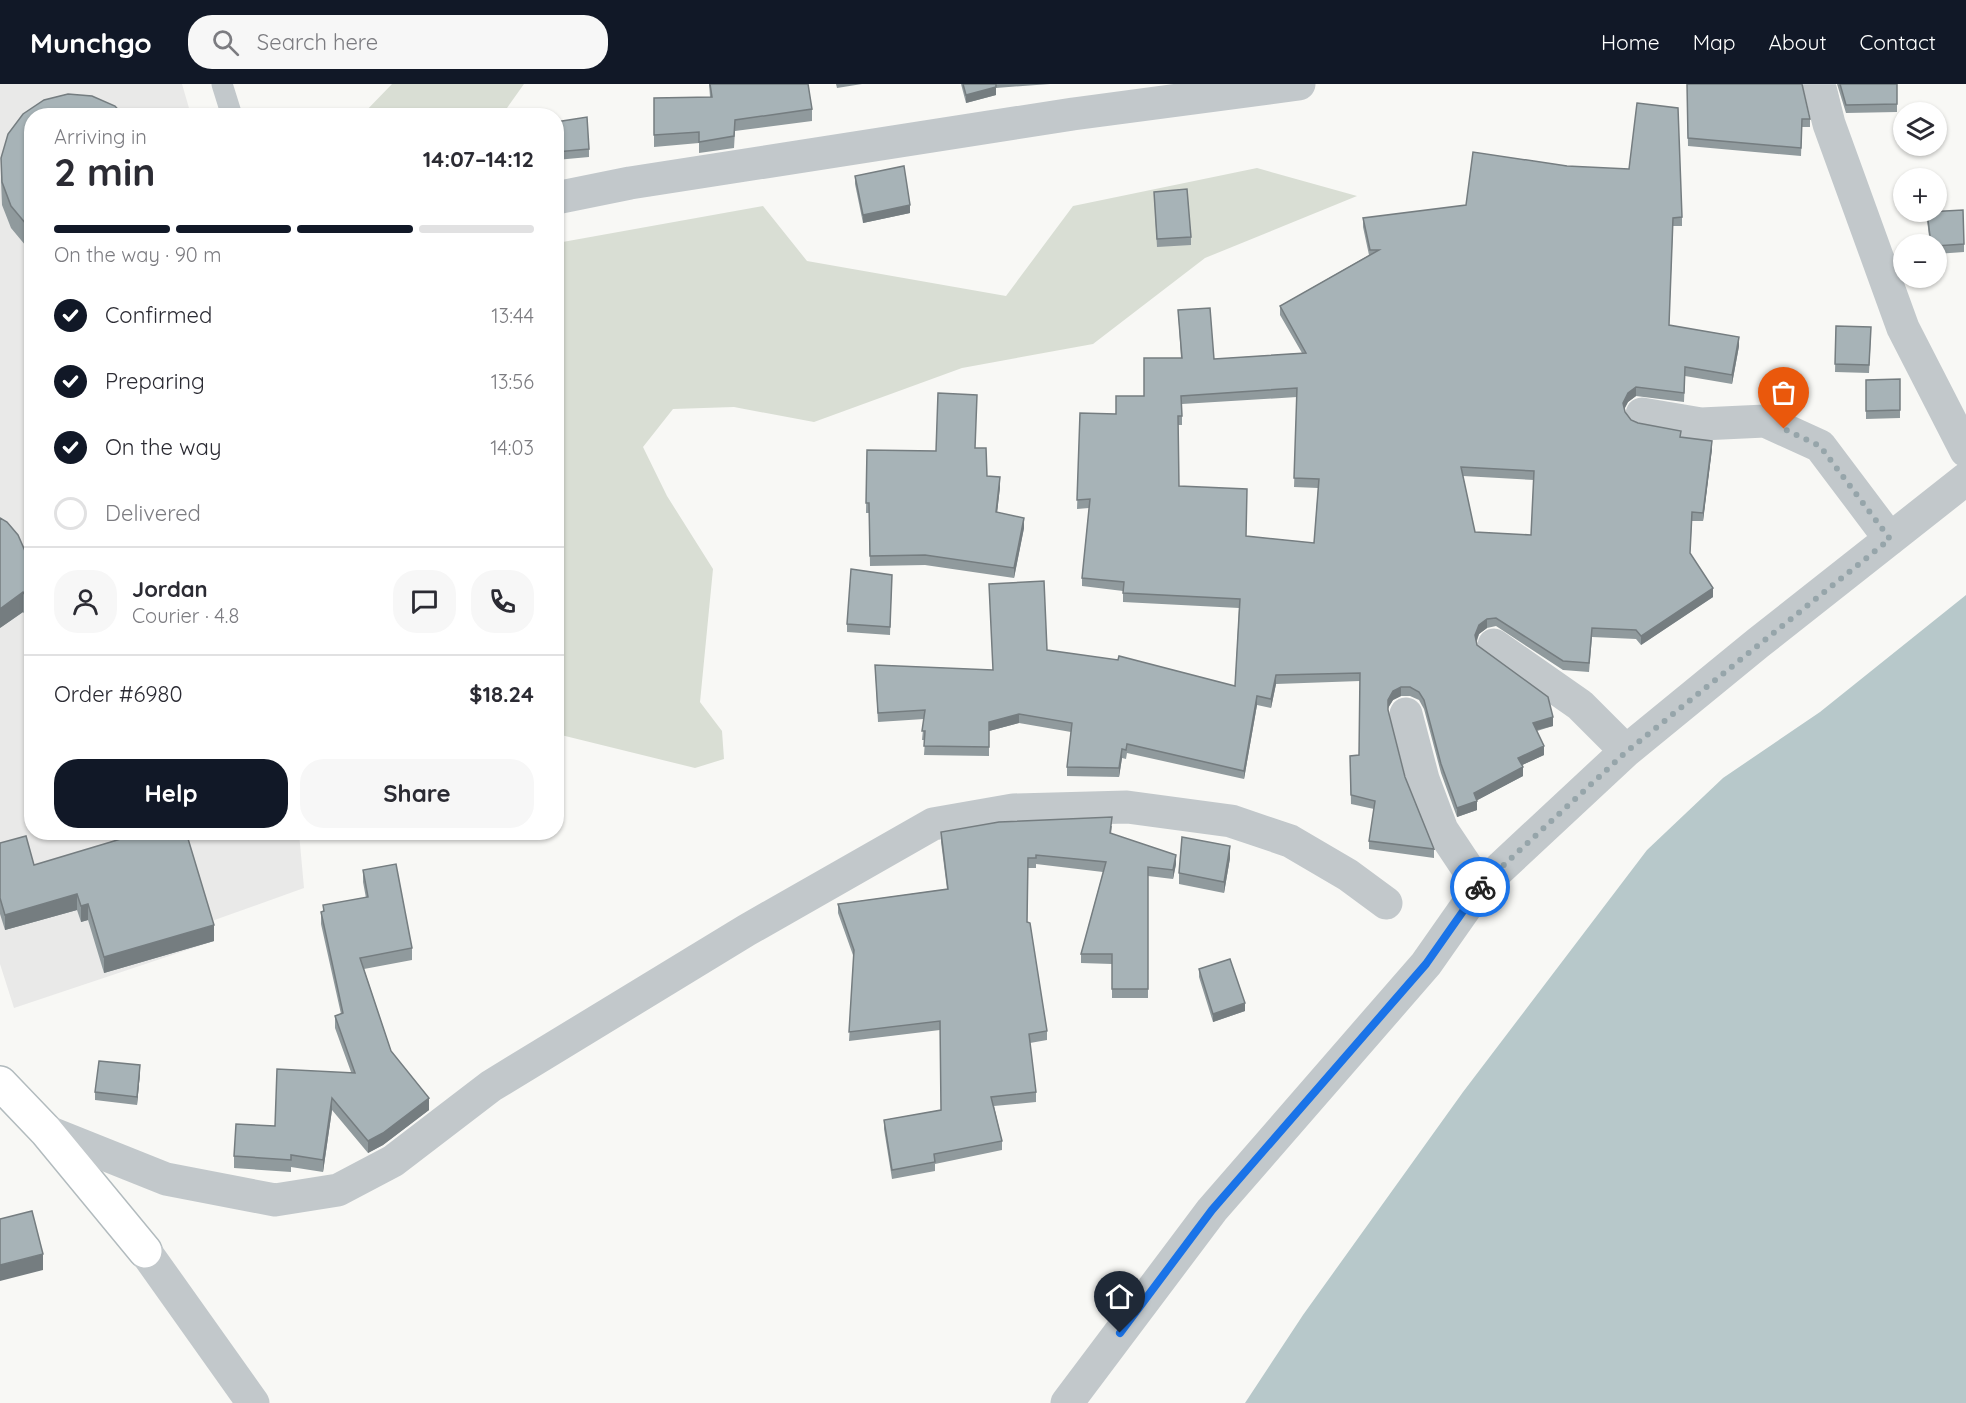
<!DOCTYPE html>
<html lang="en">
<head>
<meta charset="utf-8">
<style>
  body { margin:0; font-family:Quicksand,sans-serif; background:#f7f7f7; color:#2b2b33; height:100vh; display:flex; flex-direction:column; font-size:22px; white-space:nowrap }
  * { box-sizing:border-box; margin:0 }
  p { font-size:20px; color:#7c7c81 }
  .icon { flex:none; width:33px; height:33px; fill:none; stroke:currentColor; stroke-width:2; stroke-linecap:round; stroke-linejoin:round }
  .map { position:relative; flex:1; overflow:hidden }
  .panel { position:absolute; left:24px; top:24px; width:540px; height:732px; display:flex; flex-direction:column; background:#fff; border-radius:24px; box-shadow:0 2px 4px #0004 }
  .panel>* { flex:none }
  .tools { position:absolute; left:1893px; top:18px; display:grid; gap:12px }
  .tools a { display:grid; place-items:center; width:54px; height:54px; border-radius:50%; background:#fff; box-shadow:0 2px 4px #0004; font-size:30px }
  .pin { position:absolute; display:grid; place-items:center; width:51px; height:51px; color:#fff; margin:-62px -26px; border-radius:50% 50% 50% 0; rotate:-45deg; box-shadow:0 0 6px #0007 }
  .pin .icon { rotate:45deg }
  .courier { position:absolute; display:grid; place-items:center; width:60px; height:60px; margin:-30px; border:4px solid #1a73e8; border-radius:50%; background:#fff; color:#222; box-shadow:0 2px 8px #0007 }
  .head em { font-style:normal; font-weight:800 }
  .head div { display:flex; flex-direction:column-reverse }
  .head { display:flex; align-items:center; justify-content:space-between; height:102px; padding:0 30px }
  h1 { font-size:39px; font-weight:800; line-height:45px }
  .bar { display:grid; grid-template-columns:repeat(4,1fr); gap:9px 6px; align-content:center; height:72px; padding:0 30px }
  .bar i { height:8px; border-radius:4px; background:#e1e1e2 }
  .bar .selected { background:#111827 }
  .bar p { grid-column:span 4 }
  .line { display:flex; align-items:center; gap:15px; padding:0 30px; border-top:2px solid #e1e1e2 }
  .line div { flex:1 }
  .round { display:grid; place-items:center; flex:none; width:63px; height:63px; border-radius:24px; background:#f7f7f7 }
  ol { padding:0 30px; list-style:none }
  li { display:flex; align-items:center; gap:18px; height:66px }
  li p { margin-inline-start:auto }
  li .icon { padding:6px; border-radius:50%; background:#111827; color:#fff; stroke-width:4 }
  li:last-child { color:#7c7c81 }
  li i { width:33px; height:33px; border:3px solid #e1e1e2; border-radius:50% }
  .button { display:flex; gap:12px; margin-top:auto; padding:12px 30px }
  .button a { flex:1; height:69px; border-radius:24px; background:#111827; color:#fff; font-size:24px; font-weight:800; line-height:69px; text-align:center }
  .button a+a { background:#f7f7f7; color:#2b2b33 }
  header { display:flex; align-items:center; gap:36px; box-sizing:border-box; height:84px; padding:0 30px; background:#111827; color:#fff }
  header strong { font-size:28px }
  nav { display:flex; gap:33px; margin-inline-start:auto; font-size:21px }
  .search { width:420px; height:54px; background:#f7f7f7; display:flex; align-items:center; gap:15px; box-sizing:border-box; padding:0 21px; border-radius:24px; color:#7c7c81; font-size:22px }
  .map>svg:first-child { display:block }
</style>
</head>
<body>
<header>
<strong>Munchgo</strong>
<div class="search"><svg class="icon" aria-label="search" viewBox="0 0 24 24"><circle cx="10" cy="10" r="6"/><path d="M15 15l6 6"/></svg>Search here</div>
<nav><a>Home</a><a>Map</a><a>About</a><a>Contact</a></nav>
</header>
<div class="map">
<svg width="1966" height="1319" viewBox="0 0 1966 1319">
  <rect width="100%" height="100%" fill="#f8f8f5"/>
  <!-- built -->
  <path fill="#e9e9e8" d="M 0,0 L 182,0 L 191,31 L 32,32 L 32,748 L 299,749 L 304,804 L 209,838 L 214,857 L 14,924 L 0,880 Z"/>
  <!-- green -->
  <path fill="#d9ded4" d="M 392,0 L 524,0 L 502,31 L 362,31 Z
    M 1257,84 L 1357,112 L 1205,174 L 1093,260 L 962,284 L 814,338 L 734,323 L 673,325 L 643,363 L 667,412 L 713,485 L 700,618 L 722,647 L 724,675 L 695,684 L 557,650 L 557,159 L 763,122 L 807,177 L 1006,212 L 1073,122 Z"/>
  <!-- water -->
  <path fill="#b7c8ca" d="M 1966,511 L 1966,1319 L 1245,1319 L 1303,1231 L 1463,1008 L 1647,766 L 1723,694 L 1820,628 Z"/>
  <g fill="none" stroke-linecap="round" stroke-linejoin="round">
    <defs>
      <path id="secondary" d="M 0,999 L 46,1047 L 145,1167"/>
    </defs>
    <!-- secondary casing -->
    <use href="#secondary" stroke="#b2bbbe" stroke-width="36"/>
    <!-- lane -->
    <path stroke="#c2c8cb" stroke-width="21" d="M 222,0 L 232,32"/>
    <!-- street -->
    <path stroke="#c2c8cb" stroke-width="33" d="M 1819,0 L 1829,40 L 1903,244 L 1966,367
      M 556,114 L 630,99 L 1073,30 L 1299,0
      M 1642,330 L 1701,340 L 1765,337 L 1820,362 L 1890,455
      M 1494,561 L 1580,621 L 1626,667
      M 1406,630 L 1423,695 L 1442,746 L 1480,803
      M 46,1047 L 166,1095 L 275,1116 L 338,1106 L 393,1077 L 491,1002 L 747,846 L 933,740 L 1013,726 L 1127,723 L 1231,737 L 1290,757 L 1348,791 L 1386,819
      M 145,1167 L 253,1319
      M 1067,1319 L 1212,1126 L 1426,880 L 1480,803 L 1626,667 L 1758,559 L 1966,395"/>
    <!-- secondary -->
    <use href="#secondary" stroke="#fff" stroke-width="33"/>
  </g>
  <!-- wall -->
  <path fill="#909a9d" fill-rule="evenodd" d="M 709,0 L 808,0 L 812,25 L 812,37 L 735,47 L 734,64 L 699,69 L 699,59 L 654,63 L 654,14 L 710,13 Z
    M 836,0 L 862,0 L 837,4 Z
    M 961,0 L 1050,0 L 996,4 L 996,11 L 966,19 Z
    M 1687,0 L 1810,35 L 1810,43 L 1802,43 L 1801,72 L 1688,62 Z
    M 1837,0 L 1897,0 L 1897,28 L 1846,29 Z
    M 32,32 L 32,165 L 26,162 L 11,144 L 2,121 L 1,96 L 1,74 Z
    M 556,38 L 589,65 L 589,73 L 556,76 Z
    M 855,92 L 910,129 L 863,139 L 855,100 Z
    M 1154,108 L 1191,153 L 1191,161 L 1157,163 Z
    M 1927,128 L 1964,160 L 1964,168 L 1936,170 L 1936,160 L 1930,160 L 1927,136 Z
    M 1682,133 L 1682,142 L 1673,142 L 1669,241 L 1739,262 L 1732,300 L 1685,292 L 1684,318 L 1636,312 L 1628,318 L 1624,326 L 1625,328 L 1631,336 L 1638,339 L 1681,353 L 1712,365 L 1703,437 L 1692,437 L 1690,470 L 1713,513 L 1641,561 L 1636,555 L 1592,553 L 1589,588 L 1563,586 L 1496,542 L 1487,544 L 1479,550 L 1477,557 L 1477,561 L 1553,642 L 1537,647 L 1544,671 L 1522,681 L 1523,692 L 1477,716 L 1477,726 L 1457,733 L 1441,689 L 1424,625 L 1419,616 L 1410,612 L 1401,612 L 1393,616 L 1388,624 L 1388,627 L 1405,693 L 1434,765 L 1434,774 L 1369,765 L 1369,757 L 1374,725 L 1351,720 L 1350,672 L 1359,671 L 1360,597 L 1276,600 L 1271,624 L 1257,621 L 1244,695 L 1127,669 L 1126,675 L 1122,674 L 1119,693 L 1067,692 L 1067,683 L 1071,648 L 1019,639 L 989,647 L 989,672 L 924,671 L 925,656 L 922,656 L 924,635 L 878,638 L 875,581 L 992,586 L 1047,566 L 1235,602 L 1239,524 L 1123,518 L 1123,507 L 1082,502 L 1082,494 L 1089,424 L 1077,425 L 1080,329 L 1116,330 L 1144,312 L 1181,274 L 1178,226 L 1214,275 L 1302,269 L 1280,231 L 1280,222 L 1369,171 L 1363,143 L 1363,134 ZM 1297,313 L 1294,403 L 1318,404 L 1314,459 L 1246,452 L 1179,402 L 1178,341 L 1182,341 L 1182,320 ZM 1463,392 L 1534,396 L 1531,451 L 1475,448 Z
    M 1836,242 L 1871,251 L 1869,289 L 1835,288 Z
    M 1900,295 L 1900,334 L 1866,335 L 1866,296 Z
    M 976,364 L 987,392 L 1000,403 L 997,429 L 1024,444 L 1014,494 L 925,481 L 870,482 L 869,429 L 866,429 L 867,366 L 936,367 Z
    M 32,483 L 32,541 L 23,528 L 0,544 Z
    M 892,491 L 890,551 L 847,548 L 847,540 Z
    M 1112,742 L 1111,750 L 1176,780 L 1173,795 L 1148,792 L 1148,914 L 1112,914 L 1112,880 L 1081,879 L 1081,870 L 1103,788 L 1036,780 L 1036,784 L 1028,784 L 1027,838 L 1047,947 L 1047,956 L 1030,959 L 1036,1008 L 1036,1018 L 994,1022 L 1002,1057 L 1002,1066 L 935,1080 L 935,1087 L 892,1095 L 884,1045 L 884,1036 L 941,1026 L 940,946 L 849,957 L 854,874 L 838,829 L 838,820 L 947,805 L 941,758 L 941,748 Z
    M 0,759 L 34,781 L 214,857 L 104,889 L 88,836 L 81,838 L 77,826 L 5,846 L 0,830 Z
    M 1230,774 L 1224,809 L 1179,800 L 1179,789 Z
    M 363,786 L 412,864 L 412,876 L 364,885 L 391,967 L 429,1026 L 383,1061 L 368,1069 L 332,1026 L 323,1088 L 291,1083 L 291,1088 L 234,1084 L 234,1072 L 351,988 L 335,944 L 335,932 L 341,930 L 321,840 L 321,828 L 323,828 L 323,821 L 366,814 L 363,798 Z
    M 1199,885 L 1245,927 L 1213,938 L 1199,893 Z
    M 140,989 L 137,1021 L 95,1016 L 95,1008 Z"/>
  <!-- shaded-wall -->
  <path fill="#757d80" d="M 996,3 L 996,11 L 966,19 L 966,11 Z
    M 910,121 L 910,129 L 863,139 L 863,131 Z
    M 1739,253 L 1739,262 L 1732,300 L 1732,291 Z
    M 1636,303 L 1636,312 L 1628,318 L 1623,327 L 1623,319 L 1628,309 Z
    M 1712,357 L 1712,365 L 1703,437 L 1703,429 Z
    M 1000,393 L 1000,403 L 996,438 L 996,428 Z
    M 1024,434 L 1024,444 L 1014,494 L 1014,484 Z
    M 1713,504 L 1713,513 L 1641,561 L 1641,552 Z
    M 23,508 L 23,528 L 0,544 L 0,525 Z
    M 1487,535 L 1487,544 L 1479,550 L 1475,560 L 1475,551 L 1479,541 Z
    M 1276,591 L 1276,600 L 1271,624 L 1271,615 Z
    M 1401,603 L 1401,612 L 1393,616 L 1388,624 L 1388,616 L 1393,607 Z
    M 1257,612 L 1257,621 L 1244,695 L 1244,687 Z
    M 1019,630 L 1019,639 L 989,647 L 989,672 L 989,638 Z
    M 1553,633 L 1553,642 L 1533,647 L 1533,639 Z
    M 1544,662 L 1544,671 L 1518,683 L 1518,674 Z
    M 1122,665 L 1122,674 L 1119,693 L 1119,684 Z
    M 1523,683 L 1523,692 L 1474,718 L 1474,709 Z
    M 1477,717 L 1477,726 L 1457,733 L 1457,724 Z
    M 1230,762 L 1230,774 L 1224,809 L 1224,798 Z
    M 1176,771 L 1176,780 L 1173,795 L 1173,786 Z
    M 77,810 L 77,826 L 5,846 L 5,831 Z
    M 88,820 L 88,836 L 81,838 L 81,822 Z
    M 214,841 L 214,857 L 104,889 L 104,873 Z
    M 1245,919 L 1245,927 L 1213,938 L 1213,930 Z
    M 140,981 L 140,989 L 137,1021 L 137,1013 Z
    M 332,1014 L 332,1026 L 323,1088 L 323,1076 Z
    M 429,1014 L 429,1026 L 383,1061 L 368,1069 L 368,1057 Z
    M 43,1170 L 43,1186 L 0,1197 L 0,1181 Z"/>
  <!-- building -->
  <path fill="#a7b3b7" stroke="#757d80" stroke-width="1.5" fill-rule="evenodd" d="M 710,0 L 808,0 L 812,25 L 735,36 L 734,52 L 699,58 L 699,48 L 654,51 L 654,14 L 712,13 Z
    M 963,0 L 996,0 L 996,3 L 966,11 Z
    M 1687,0 L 1802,0 L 1810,35 L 1802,35 L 1801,64 L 1688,54 Z
    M 1840,0 L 1897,0 L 1897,20 L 1846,21 Z
    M 68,10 L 92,12 L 115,22 L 124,32 L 32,32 L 32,143 L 26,140 L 11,122 L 2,98 L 1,74 L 8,50 L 23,30 L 44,16 Z
    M 1637,19 L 1678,24 L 1682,133 L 1673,134 L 1669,241 L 1739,253 L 1732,291 L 1685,283 L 1684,309 L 1636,303 L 1628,309 L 1623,319 L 1625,328 L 1631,336 L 1638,339 L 1681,347 L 1680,353 L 1712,357 L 1703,429 L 1692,428 L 1690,469 L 1713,504 L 1641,552 L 1636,546 L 1592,544 L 1589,579 L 1563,577 L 1496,534 L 1487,535 L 1479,541 L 1475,551 L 1477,561 L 1548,613 L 1553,633 L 1533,639 L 1544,662 L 1518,674 L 1523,683 L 1474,709 L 1477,717 L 1457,724 L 1441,680 L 1424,616 L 1419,608 L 1410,603 L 1401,603 L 1393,607 L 1388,616 L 1388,626 L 1405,693 L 1434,765 L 1369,757 L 1375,717 L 1351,711 L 1350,672 L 1359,671 L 1360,589 L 1276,591 L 1271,615 L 1257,612 L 1244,687 L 1127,660 L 1126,666 L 1122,665 L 1119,684 L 1067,683 L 1072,639 L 1019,630 L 989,638 L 989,663 L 924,662 L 925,647 L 922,647 L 925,626 L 878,629 L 875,581 L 993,586 L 989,500 L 1044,497 L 1047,566 L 1118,576 L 1119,572 L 1235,602 L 1240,515 L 1123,509 L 1124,498 L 1082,494 L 1090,415 L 1077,416 L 1080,329 L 1116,330 L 1116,312 L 1144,312 L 1144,274 L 1182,274 L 1178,226 L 1210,224 L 1214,275 L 1306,269 L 1280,222 L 1379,166 L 1370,166 L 1363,134 L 1466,121 L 1473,68 L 1567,82 L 1629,85 ZM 1297,304 L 1294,394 L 1319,395 L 1314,459 L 1246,452 L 1247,405 L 1179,402 L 1178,332 L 1182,332 L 1181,312 ZM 1461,383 L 1534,387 L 1531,451 L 1475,448 Z
    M 587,33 L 589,65 L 556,68 L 556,38 Z
    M 904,82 L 910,121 L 863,131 L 855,92 Z
    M 1187,105 L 1191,153 L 1157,155 L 1154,108 Z
    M 1963,126 L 1964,160 L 1936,162 L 1936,160 L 1931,160 L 1927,128 Z
    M 1836,242 L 1871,243 L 1869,281 L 1835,280 Z
    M 1900,295 L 1900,326 L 1866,327 L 1866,296 Z
    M 938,309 L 977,311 L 975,364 L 986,364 L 987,392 L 1000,393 L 996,428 L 1024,434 L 1014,484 L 925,471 L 870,472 L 869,419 L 866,419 L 867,366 L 936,367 Z
    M 0,434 L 7,438 L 18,451 L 32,483 L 32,521 L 23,508 L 0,525 Z
    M 851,485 L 892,491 L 890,543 L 847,540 Z
    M 1112,733 L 1110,749 L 1176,771 L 1173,786 L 1148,783 L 1148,905 L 1112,905 L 1112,870 L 1081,870 L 1106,778 L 1036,771 L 1036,774 L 1028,774 L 1027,838 L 1030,839 L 1047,947 L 1029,950 L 1036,1008 L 991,1013 L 1002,1057 L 934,1070 L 935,1078 L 892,1086 L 884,1036 L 941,1026 L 940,937 L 849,948 L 854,866 L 838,820 L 948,805 L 941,748 L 999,738 Z
    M 144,748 L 186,748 L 214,841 L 104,873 L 88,820 L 81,822 L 77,810 L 5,831 L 0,814 L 0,759 L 26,752 L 34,781 Z
    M 1182,753 L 1230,762 L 1224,798 L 1179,789 Z
    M 396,780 L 412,864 L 360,874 L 391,967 L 429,1014 L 383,1049 L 368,1057 L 332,1014 L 323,1076 L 291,1071 L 291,1076 L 234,1072 L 236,1040 L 275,1042 L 277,985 L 355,989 L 335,932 L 343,929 L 321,828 L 324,827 L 323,821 L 368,813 L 363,786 Z
    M 1230,875 L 1245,919 L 1213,930 L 1199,885 Z
    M 99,977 L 140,981 L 137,1013 L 95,1008 Z
    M 32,1127 L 43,1170 L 0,1181 L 0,1135 Z"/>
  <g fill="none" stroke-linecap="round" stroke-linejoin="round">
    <!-- done -->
    <path stroke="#96a5aa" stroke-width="6" stroke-dasharray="0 10.8" d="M 1480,803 L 1626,668 L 1890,455 L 1820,362 L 1784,345"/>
    <!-- route -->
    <path stroke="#1a73e8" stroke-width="8" d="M 1120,1249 L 1212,1126 L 1426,880 L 1480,803"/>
  </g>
</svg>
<div class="tools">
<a><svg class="icon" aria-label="layers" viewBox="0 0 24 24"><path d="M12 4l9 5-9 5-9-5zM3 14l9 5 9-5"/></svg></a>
<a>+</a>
<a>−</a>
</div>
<div class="pin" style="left:1784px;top:345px;background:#ea580c"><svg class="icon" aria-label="bag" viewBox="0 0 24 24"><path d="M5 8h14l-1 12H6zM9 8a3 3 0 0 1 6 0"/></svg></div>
<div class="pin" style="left:1120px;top:1249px;background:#1f2937"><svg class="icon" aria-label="home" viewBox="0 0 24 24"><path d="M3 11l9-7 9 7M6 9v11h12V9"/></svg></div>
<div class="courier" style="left:1480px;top:803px"><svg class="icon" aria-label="bike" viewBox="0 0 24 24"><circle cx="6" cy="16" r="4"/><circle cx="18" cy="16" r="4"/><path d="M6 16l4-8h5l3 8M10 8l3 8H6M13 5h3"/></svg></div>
<section class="panel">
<div class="head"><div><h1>2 min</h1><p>Arriving in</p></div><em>14:07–14:12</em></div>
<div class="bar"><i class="selected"></i><i class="selected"></i><i class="selected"></i><i></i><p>On the way · 90 m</p></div>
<ol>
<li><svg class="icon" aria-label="check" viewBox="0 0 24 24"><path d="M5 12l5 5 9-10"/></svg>Confirmed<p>13:44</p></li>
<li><svg class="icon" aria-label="check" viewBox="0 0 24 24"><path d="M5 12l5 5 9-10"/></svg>Preparing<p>13:56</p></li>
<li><svg class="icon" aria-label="check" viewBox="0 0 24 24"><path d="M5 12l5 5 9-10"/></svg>On the way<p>14:03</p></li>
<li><i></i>Delivered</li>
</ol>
<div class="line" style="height:108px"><a class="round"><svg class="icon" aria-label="person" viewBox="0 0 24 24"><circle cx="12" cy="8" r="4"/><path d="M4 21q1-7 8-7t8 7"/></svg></a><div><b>Jordan</b><p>Courier · 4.8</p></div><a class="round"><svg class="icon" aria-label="chat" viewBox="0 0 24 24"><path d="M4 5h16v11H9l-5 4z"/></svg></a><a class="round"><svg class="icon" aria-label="phone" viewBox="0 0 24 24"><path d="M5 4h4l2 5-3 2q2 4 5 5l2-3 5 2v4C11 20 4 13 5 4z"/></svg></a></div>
<div class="line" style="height:78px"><div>Order #6980</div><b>$18.24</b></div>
<div class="button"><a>Help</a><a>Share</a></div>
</section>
</div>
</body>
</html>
